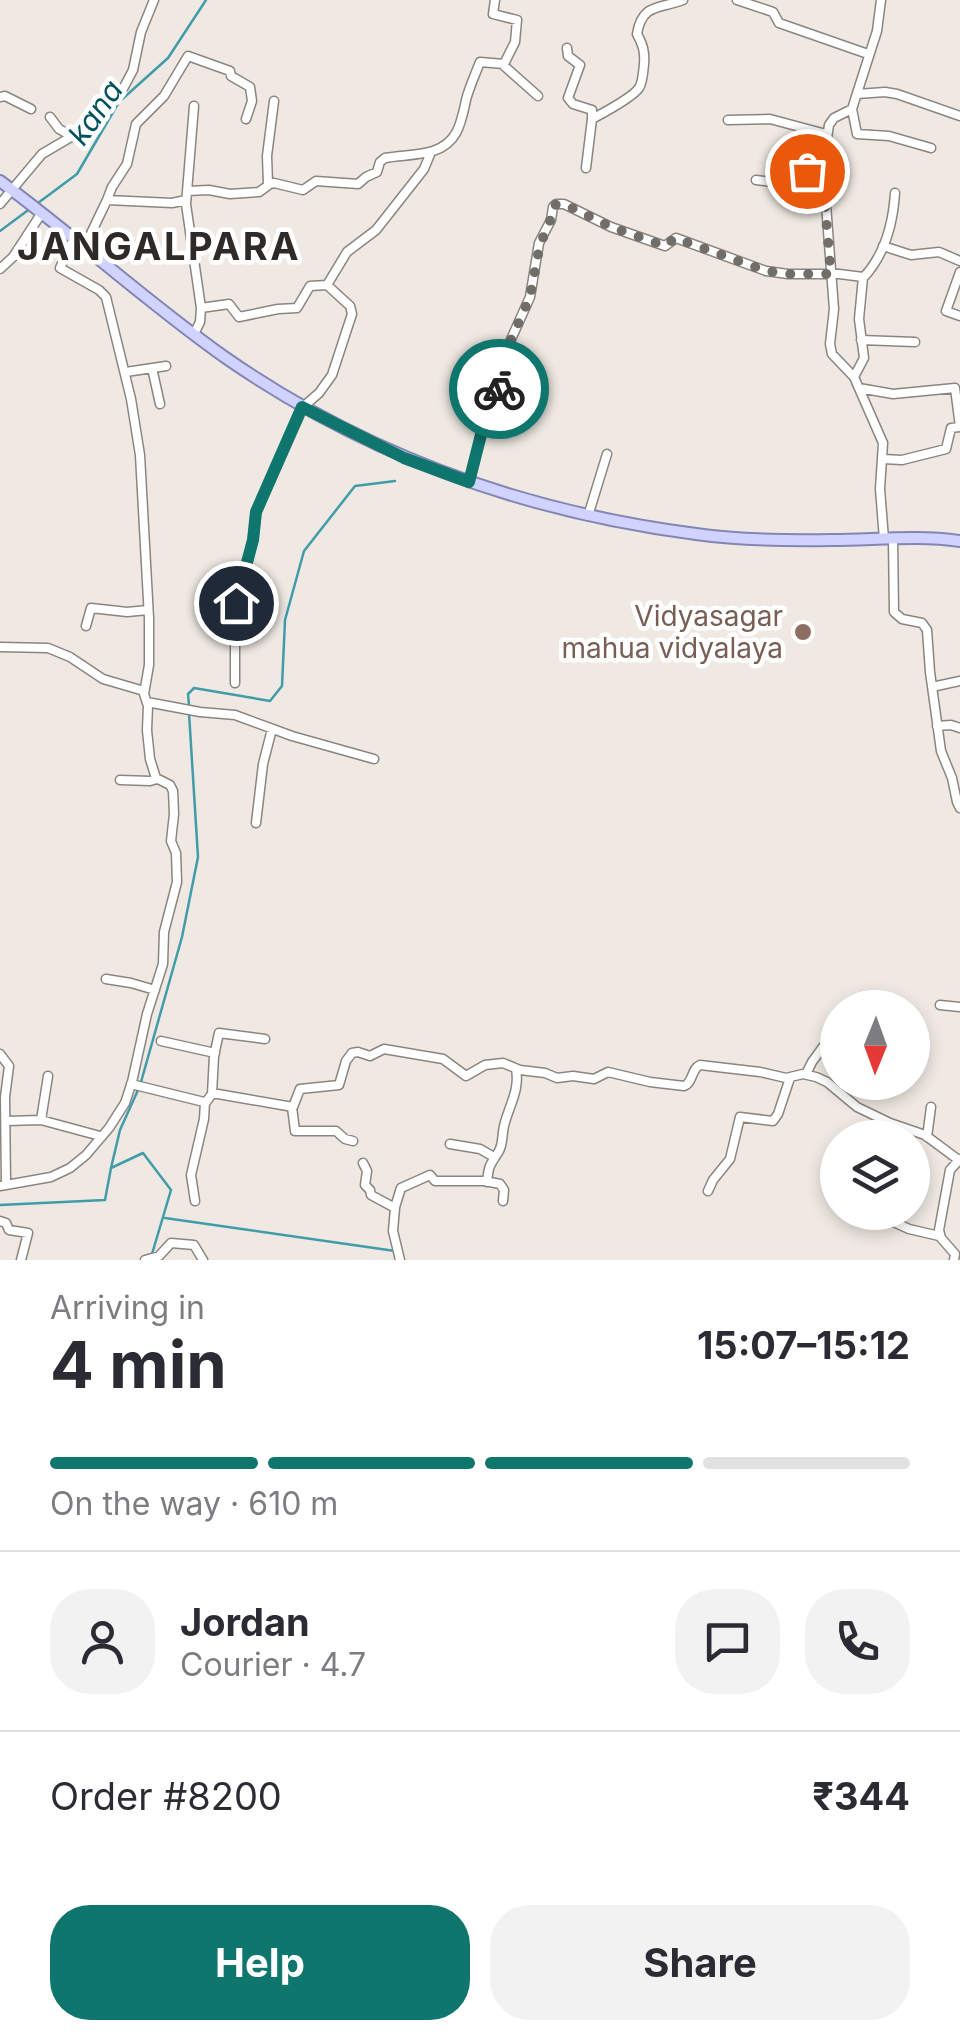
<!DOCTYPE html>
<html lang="en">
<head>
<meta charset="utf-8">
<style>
  body { margin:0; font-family:Inter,sans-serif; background:#f2f2f3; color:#2b2b33; height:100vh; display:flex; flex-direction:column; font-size:38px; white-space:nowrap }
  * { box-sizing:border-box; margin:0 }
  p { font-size:32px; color:#7c7c81 }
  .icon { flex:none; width:55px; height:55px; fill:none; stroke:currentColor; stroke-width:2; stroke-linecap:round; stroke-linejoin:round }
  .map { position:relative; height:1260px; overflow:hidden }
  .sheet { display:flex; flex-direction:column; background:#fff; flex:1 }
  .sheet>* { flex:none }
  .needle { width:65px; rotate:181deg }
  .fabs { position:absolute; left:820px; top:990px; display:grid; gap:20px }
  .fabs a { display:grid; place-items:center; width:110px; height:110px; border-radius:50%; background:#fff; box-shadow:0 5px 15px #0003; font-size:50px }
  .pin { position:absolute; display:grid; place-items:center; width:85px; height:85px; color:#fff; margin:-42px; border:5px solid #fff; border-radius:50%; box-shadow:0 2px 10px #0007 }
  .courier { position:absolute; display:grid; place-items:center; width:100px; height:100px; margin:-50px; border:8px solid #0f766e; border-radius:50%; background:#fff; color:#222; box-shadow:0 2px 12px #0007 }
  .head em { font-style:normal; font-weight:700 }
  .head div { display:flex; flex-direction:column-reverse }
  .head { display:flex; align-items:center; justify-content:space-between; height:170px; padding:0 50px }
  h1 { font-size:65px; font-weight:700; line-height:75px }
  .bar { display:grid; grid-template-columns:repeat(4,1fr); gap:15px 10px; align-content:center; height:120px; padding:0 50px }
  .bar i { height:12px; border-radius:8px; background:#e1e1e2 }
  .bar .current { background:#0f766e }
  .bar p { grid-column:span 4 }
  .line { display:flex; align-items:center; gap:25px; padding:0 50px; border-top:2px solid #e1e1e2 }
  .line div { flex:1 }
  .round { display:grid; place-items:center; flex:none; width:105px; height:105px; border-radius:40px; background:#f2f2f3 }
  .action { display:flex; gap:20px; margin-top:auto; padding:20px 50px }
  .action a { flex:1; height:115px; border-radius:40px; background:#0f766e; color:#fff; font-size:40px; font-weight:700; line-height:115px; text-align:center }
  .action a+a { background:#f2f2f3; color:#2b2b33 }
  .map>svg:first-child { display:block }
</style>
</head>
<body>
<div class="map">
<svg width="960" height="1260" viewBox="0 0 960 1260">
  <rect width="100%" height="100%" fill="#f0e9e3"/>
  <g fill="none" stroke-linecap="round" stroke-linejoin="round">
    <!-- stream -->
    <path stroke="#409ca9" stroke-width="2.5" d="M 38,203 L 77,174 L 119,102 L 168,58 L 206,0
      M 0,231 L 31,208
      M 189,705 L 188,694 L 194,688 L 270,701 L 282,686 L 285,620 L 304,551 L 355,486 L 395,481
      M 141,1082 L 182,937 L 198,857 L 189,713
      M 111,1168 L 120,1130 L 138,1090
      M 0,1205 L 105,1200 L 111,1168 L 143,1153 L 171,1190 L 152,1254
      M 165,1218 L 395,1251"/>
    <defs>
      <path id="minor" d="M 737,0 L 773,12 L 779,23 L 868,54
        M 881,0 L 877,31 L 852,109 L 834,118 L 829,125 L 823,165 L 834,309 L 830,344 L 832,354 L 854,377 L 883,443 L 880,489 L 884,539
        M 567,48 L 568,56 L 580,65 L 568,98 L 573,104 L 592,110 L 592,119
        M 502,64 L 538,96
        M 857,94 L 885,92 L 897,94 L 960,116
        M 0,97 L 5,96 L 31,109
        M 194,106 L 186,204 L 201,308 L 200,322 L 194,334
        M 852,109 L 857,134 L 889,136 L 931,148
        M 50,117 L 59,129 L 73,137
        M 728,120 L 770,119 L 826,134
        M 586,168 L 592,119 C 603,113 632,98 639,88 C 643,82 643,72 644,64 C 645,52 643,45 637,34 C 642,3 660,9 683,0
        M 756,180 L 795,185 L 806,171 L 822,172
        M 268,184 L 267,156 L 274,101
        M 187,191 L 209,190 L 230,194 L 259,192 L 270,184 L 274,183 L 303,190 L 316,181 L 358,184 L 366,177 L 377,172 L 380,162 L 385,158 C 400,155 417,156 433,151 C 458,143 461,123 466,100 C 469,88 475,75 480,62 L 504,64 L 515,42 L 517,20 L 493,14 L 495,0
        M 107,200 L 112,187 L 127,164 L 136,124 L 164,96 L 188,56 L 230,71 L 231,76 L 250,87 L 252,101 L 246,119
        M 0,204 L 42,154 L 81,131 L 124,87 L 133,70 L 141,32 L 154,0
        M 883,246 L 911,255 L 939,252 L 960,261
        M 84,248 L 107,200 L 172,203 L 186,200
        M 0,269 L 13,257 L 41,214
        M 960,272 L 946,311 L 960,316
        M 863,278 C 885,255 893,223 895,193
        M 201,308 L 229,304 L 239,317 L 278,309 L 297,308 L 310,286 L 327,285
        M 861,340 L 915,342
        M 152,368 L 160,404
        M 126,372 L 166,366
        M 859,388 L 893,394 L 955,388 L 960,427 L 951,428 L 946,449 L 902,460 L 883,459
        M 469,483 L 485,419 L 508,370 L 503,360 L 504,355 L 530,297 L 539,243 L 551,220 L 553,207 L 556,204 L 564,204 L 611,227 L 665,246 L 676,238 L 766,271 L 788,274 L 839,274 L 863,277 L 859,319 L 864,358 L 854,377
        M 588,516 L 607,454
        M 893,539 L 894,612 L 902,619 L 922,623 L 927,630 L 930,672 L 941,751 L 952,778 L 957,802 L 960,808
        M 86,626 L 91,608 L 127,612 L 148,610
        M 0,647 L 48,648 L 70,657 L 103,679 L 144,691
        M 235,683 L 235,610 L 253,540 L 256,512 L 303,407 L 319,393 L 332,375 L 352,314 L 350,306 L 327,285 L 347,252 L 376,230 L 424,169 L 431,152
        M 932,687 L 960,681
        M 147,702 L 200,712 L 235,715 L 292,736 L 374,759
        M 937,726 L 951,725 L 960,728
        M 120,780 L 150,781 L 157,779
        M 256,823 L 263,764 L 272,729
        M 106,979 L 131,983 L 155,990
        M 940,1005 L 960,1007
        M 161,1041 L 215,1053
        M 0,1054 L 9,1066 L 5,1097 L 6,1185
        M 806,1074 L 812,1062 L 833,1033
        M 48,1076 L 41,1120 L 100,1136
        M 131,1084 L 204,1102 L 206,1102 L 212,1094 L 218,1094 L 293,1107 L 300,1089 L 339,1085 L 346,1061 L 352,1053 L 358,1052 L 370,1056 L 384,1049 L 443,1059 L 466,1076 L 485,1065 L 503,1063 L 520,1070 L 545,1073 L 557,1078 L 573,1076 L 594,1079 L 608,1072 L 650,1082 L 684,1086 C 693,1083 691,1069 700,1065 L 760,1072 L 786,1078 L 803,1074 L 816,1077 L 827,1082 L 857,1107 L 890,1123 L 925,1135 L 960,1161
        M 212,1094 L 214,1056 L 219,1033 L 265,1039
        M 292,1107 L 295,1131 L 336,1131 L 345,1139 L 353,1141
        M 7,1121 L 41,1120
        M 927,1137 L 931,1107
        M 450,1144 L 480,1149 L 494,1157
        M 363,1163 L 367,1171 L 365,1185 L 370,1190 L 371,1195 L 395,1208 L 393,1231 L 400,1260
        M 487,1182 C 489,1163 490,1166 499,1151 C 503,1144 502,1134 504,1126 C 509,1105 520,1091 516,1069
        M 0,1186 L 51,1177 L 70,1168 L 86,1155 L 109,1128 L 125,1103 L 132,1082 L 147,1014 L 163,964 L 164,932 L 177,882 L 176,853 L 171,841 L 174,814 L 173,791 L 170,785 L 156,778 L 150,759 L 147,730 L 148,706 L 144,694 L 149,665 L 149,618 L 140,455 L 131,399 L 106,297 L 99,290 L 60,268 L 73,240
        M 708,1191 L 713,1180 L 730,1159 L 740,1117 L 773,1121 L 778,1114 L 790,1078
        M 195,1201 L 191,1175 L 204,1119 L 205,1102
        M 395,1207 L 401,1188 L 430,1175 L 435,1181 L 485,1181 L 500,1184 L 504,1190 L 503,1201
        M 862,1215 L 876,1214 L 909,1229 L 939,1236
        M 0,1221 L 6,1223 L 9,1230 L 28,1233 L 21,1260
        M 145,1260 L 159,1256 L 171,1243 L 194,1245 L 203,1260
        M 954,1260 L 955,1254 L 941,1238 L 939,1230 L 950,1170 L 960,1159"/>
      <path id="major" d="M 0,181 C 77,238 148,303 226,358 C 367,456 526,512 696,534 C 741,540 786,541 832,540 C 874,540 918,535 960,541"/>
    </defs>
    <!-- minor casing -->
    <use href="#minor" stroke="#8b857f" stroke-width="11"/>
    <!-- major casing -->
    <use href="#major" stroke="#8385b2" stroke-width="14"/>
    <!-- minor -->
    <use href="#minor" stroke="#fff" stroke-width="8"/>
    <!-- major -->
    <use href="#major" stroke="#d0d3fe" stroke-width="10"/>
  </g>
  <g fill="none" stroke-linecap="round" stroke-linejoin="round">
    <!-- done -->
    <path stroke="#716d69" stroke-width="10" stroke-dasharray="0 18" d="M 499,389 L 508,370 L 503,358 L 530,297 L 540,244 L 549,225 L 554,205 L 564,204 L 611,227 L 665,246 L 675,238 L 766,271 L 788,274 L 831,274 L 822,172 L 807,171"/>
    <!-- route -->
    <path stroke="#0f766e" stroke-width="12" d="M 236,603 L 253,540 L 256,512 L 302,407 L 404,458 L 469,482 L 485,419 L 499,389"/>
  </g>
  <!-- markers -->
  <circle fill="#8d6e63" stroke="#fff" stroke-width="4" cx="803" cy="632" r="10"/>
  <g text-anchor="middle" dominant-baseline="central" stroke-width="9" stroke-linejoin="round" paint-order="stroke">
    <!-- education labels -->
    <g font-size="28" fill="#785e54" stroke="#fff" text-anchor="end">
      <text x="783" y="616">Vidyasagar<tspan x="783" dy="32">mahua vidyalaya</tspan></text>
    </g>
    <!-- water labels -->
    <g font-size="30" font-style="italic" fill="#00535d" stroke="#fff">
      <text transform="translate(95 112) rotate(-55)">kana</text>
    </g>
    <!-- district labels -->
    <g font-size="38" font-weight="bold" letter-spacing="2.5" fill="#2d2a28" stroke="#fff">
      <text x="159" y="246">JANGALPARA</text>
    </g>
  </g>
</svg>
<div class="fabs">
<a><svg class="needle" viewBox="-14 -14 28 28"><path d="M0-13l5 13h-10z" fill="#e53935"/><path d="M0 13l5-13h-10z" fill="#7c7c81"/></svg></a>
<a><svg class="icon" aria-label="layers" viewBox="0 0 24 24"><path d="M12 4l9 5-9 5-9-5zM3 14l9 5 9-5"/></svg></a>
</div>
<div class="pin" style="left:807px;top:171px;background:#ea580c"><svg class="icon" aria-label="bag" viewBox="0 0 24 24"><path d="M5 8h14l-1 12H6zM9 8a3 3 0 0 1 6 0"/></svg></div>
<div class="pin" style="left:236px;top:603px;background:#1f2937"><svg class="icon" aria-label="home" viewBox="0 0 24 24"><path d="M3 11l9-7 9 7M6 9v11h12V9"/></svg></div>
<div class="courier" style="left:499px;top:389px"><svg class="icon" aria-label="bike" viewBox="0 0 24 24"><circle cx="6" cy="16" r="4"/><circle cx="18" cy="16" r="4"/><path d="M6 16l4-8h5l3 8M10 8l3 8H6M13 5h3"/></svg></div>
</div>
<section class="sheet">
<div class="head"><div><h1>4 min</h1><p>Arriving in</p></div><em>15:07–15:12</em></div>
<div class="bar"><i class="current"></i><i class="current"></i><i class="current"></i><i></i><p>On the way · 610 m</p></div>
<div class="line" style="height:180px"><a class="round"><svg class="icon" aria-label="person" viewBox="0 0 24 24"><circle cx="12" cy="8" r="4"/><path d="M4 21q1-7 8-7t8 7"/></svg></a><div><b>Jordan</b><p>Courier · 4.7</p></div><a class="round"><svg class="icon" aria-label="chat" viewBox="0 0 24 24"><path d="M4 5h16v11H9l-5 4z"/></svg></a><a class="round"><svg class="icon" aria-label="phone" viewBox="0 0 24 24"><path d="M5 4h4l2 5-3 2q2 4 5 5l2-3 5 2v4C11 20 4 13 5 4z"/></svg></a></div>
<div class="line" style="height:130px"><div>Order #8200</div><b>₹344</b></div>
<div class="action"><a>Help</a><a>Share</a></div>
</section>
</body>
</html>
